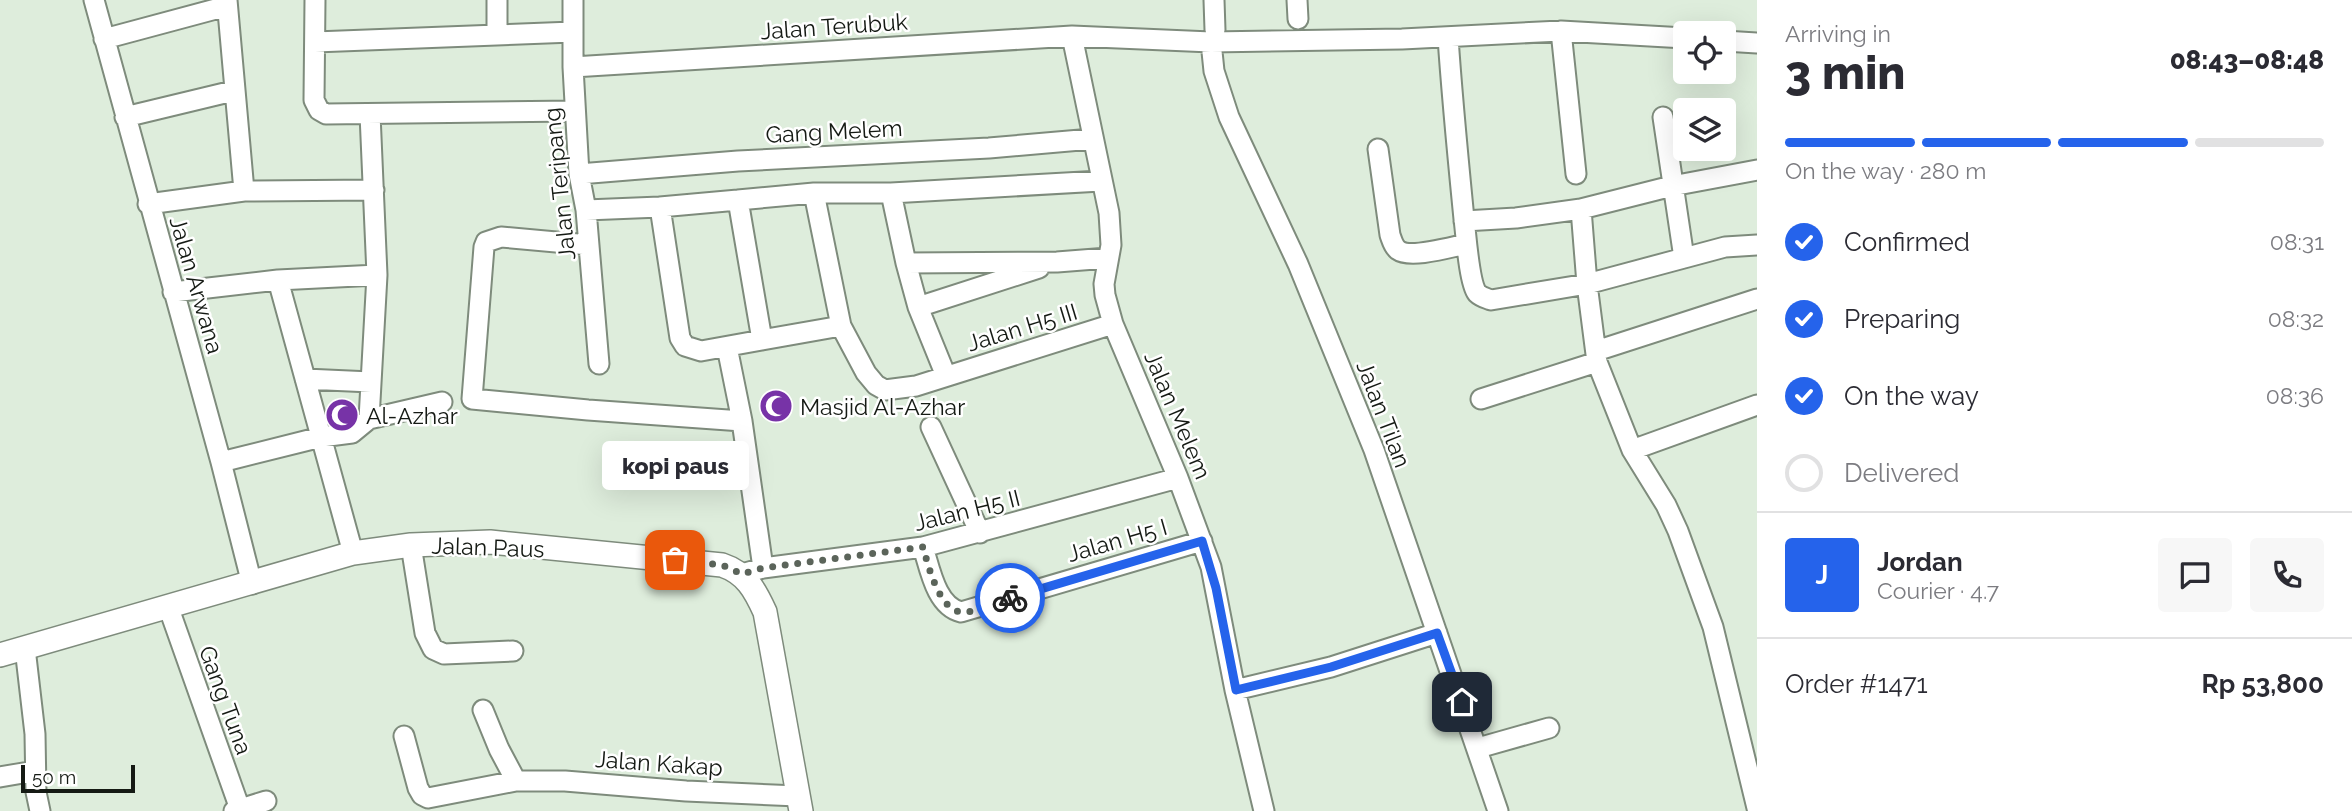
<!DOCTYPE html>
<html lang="en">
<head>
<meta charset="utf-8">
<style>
  body { margin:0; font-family:Raleway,sans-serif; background:#f7f7f7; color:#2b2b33; height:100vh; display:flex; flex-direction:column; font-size:26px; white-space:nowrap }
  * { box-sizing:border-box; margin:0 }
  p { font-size:23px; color:#7c7c81 }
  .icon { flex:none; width:38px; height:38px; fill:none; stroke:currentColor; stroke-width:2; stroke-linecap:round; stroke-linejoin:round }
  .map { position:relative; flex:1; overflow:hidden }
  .sheet { display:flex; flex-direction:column; background:#fff; width:595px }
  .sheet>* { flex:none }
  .buttons { position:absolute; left:1673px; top:21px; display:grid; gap:14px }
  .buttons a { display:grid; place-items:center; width:63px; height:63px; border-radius:7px; background:#fff; box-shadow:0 7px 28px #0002; font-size:35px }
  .scale { position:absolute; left:21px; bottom:18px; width:114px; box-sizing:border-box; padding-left:7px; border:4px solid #151a14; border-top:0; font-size:19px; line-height:24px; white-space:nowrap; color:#151a14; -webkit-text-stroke:5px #fff; paint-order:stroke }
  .pin { position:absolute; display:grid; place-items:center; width:60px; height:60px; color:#fff; margin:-30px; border-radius:14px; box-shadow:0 4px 10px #0006 }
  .courier { position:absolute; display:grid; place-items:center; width:70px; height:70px; margin:-35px; border:5px solid #2563eb; border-radius:50%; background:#fff; color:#222; box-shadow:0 2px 9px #0007 }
  .bubble { position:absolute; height:49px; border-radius:7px; background:#fff; box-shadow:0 7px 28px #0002; font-size:23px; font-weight:800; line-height:49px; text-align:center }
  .headline em { font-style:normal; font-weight:800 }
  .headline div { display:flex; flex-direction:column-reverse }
  .headline { display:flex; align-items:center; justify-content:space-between; height:119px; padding:0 28px }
  h1 { font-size:46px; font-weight:800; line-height:52px }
  .bar { display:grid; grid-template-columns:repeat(4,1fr); gap:10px 7px; align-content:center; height:84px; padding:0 28px }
  .bar i { height:9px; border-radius:5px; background:#e1e1e2 }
  .bar .selected { background:#2563eb }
  .bar p { grid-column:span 4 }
  .line { display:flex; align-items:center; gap:18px; padding:0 28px; border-top:2px solid #e1e1e2 }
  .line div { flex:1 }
  .round { display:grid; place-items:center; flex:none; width:74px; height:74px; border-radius:7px; background:#f7f7f7 }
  ol { padding:0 28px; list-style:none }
  li { display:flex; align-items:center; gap:21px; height:77px }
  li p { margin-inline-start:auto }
  li .icon { padding:7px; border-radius:50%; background:#2563eb; color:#fff; stroke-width:4 }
  li:last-child { color:#7c7c81 }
  li i { width:38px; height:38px; border:4px solid #e1e1e2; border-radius:50% }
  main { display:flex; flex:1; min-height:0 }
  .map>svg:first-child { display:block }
</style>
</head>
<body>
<main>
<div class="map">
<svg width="1757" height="811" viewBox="0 0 1757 811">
  <rect width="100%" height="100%" fill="#deeddc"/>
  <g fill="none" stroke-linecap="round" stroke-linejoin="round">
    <defs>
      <path id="minor" d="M 94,0 L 221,462 L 252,584
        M 227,0 L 244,191
        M 315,0 L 314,100 L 319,110 L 326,114 L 575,111
        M 573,0 L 573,67 L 579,174 L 586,210 L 599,364
        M 1214,0 L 1215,30
        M 1297,0 L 1298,19
        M 497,26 L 497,0
        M 1561,31 L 1576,174
        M 1072,36 L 1109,213 L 1111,245 L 1104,284 L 1105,295 L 1113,324 L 1178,478 L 1211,567 L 1235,690 L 1264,811
        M 1448,37 C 1452,98 1458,158 1464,219 C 1466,234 1469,282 1477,293 C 1481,297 1486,298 1491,300 L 1587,284 L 1684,258 L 1663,117
        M 104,39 L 227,6
        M 1724,41 L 1757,43
        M 315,42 L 573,32
        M 1211,42 L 1214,71 L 1229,117 L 1298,264 L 1374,450 L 1498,811
        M 573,67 L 1072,36 L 1211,42 L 1402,39 L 1561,31 L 1685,38
        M 125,117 L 233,91
        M 1378,149 L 1390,235 C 1392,240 1393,246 1398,250 C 1410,259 1451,247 1466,244
        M 579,174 L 738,161 L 989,148 L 1092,139
        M 814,193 L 841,326 L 866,373 L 876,385 L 885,390 L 916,386 L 1113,324
        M 891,193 L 906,263 L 918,307 L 946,376
        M 148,204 L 244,191 L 374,190
        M 660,207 L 738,200
        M 1581,209 L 1587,284 L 1597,362 L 1632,450 L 1666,505 L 1678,531 L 1713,627 L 1757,808
        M 586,210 L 660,207 L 680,338 L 685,346 L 701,351 L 762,340 L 738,200 L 814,193 L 891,193 L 1101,181
        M 1464,221 L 1516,218 L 1581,209 L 1672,186 L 1757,170
        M 589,245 L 501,237 L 486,242 L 484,247 L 472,399 L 588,410 L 742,421
        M 1684,258 L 1725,247 L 1757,245
        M 906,263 L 1057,262 L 1108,258
        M 173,292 L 278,280
        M 918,307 L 1039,268
        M 762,340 L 841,326
        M 727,347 L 742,421 L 763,568
        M 1596,351 L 1757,299
        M 305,379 L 371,382
        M 1481,399 L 1597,362
        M 369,419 L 442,402
        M 931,427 L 980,533
        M 1632,450 L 1757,405
        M 221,462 L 321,437 L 352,433 L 369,419 L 377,275 L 370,114
        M 411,545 L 425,633 L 433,649 L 444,654 L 513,651
        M 923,547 C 930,569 936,606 961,612 L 1202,541
        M 353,553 L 278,280 L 377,275
        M 742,574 L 763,568 L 923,547 L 1178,478
        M 168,606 L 240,809
        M 25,648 L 35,734 L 36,792 L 40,811
        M 1235,690 L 1331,667 L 1437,633
        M 483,710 L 499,749 L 516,781
        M 404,736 L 418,788 L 422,795 L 428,798 L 516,781 L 565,781 L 686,791 L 798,796
        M 1478,748 L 1549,728
        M 0,777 L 35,771
        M 234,811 L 266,801"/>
      <path id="major" d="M 0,655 L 353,553 L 411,545 L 490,542 L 722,565 C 746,573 755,590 765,612 L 801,811"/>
    </defs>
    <!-- minor casing -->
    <use href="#minor" stroke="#7e8b7c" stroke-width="23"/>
    <!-- major casing -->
    <use href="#major" stroke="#7e8b7c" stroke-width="26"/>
    <!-- minor -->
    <use href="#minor" stroke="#fff" stroke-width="19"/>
    <!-- major -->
    <use href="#major" stroke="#fff" stroke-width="23"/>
  </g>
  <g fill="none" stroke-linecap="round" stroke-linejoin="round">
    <!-- done -->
    <path stroke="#5b645a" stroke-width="7" stroke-dasharray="0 12.6" d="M 675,560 L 722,565 L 742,574 L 763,568 L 923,547 C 928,565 939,610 961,612 C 976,613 996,602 1010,598"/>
    <!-- route -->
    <path stroke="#2563eb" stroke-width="9" d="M 1010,598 L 1202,541 L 1216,588 L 1236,690 L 1331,667 L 1437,633 L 1462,702"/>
  </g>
  <!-- icons -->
  <defs>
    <symbol id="mosque-disc" viewBox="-11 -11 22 22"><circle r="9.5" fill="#7733a7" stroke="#fff"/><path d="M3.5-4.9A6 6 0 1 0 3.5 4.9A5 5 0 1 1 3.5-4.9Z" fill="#fff"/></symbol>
  </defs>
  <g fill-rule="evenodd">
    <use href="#mosque-disc" x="757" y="387" width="38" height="38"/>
    <use href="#mosque-disc" x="323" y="396" width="38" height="38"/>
  </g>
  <g text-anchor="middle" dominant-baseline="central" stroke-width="5" stroke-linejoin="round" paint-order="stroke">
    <!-- street labels -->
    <g font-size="23" fill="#151a14" stroke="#fff">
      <text transform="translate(834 26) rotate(-4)">Jalan Terubuk</text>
      <text transform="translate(834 131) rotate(-3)">Gang Melem</text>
      <text transform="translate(559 184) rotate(-96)">Jalan Teripang</text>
      <text transform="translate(197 285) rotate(74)">Jalan Arwana</text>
      <text transform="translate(1022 327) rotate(-17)">Jalan H5 III</text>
      <text transform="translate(1384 414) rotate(69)">Jalan Tilan</text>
      <text transform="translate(1178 415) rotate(67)">Jalan Melem</text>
      <text transform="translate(967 510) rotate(-14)">Jalan H5 II</text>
      <text transform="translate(1117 540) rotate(-16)">Jalan H5 I</text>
      <text transform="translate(488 547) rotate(2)">Jalan Paus</text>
      <text transform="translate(226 700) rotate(70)">Gang Tuna</text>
      <text transform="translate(659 763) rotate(4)">Jalan Kakap</text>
    </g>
    <!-- poi labels -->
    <g font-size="23" fill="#151a14" stroke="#fff" text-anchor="start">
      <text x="800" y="406">Masjid Al-Azhar</text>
      <text x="366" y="415">Al-Azhar</text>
    </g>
  </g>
</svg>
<div class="buttons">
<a><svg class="icon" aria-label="locate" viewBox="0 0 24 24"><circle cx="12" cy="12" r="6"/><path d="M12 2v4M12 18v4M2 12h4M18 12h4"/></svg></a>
<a><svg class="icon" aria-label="layers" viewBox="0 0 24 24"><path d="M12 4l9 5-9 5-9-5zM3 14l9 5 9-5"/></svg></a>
</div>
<div class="scale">50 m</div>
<div class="pin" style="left:675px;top:560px;background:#ea580c"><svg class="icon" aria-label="bag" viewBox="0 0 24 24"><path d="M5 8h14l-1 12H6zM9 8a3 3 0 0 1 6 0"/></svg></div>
<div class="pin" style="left:1462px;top:702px;background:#1f2937"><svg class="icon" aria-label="home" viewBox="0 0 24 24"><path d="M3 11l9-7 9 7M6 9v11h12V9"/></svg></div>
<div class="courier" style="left:1010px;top:598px"><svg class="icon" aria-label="bike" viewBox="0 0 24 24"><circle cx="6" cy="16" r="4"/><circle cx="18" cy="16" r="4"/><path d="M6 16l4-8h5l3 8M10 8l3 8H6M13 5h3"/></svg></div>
<div class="bubble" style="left:602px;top:441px;width:147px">kopi paus</div>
</div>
<section class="sheet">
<div class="headline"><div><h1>3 min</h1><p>Arriving in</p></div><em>08:43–08:48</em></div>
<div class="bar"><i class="selected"></i><i class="selected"></i><i class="selected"></i><i></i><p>On the way · 280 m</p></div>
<ol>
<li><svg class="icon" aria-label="check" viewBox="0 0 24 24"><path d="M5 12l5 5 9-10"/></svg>Confirmed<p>08:31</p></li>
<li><svg class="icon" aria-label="check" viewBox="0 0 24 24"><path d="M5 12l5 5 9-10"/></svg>Preparing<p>08:32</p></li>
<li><svg class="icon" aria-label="check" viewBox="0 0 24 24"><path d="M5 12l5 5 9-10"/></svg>On the way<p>08:36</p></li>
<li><i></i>Delivered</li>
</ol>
<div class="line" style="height:126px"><b class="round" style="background:#2563eb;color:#fff">J</b><div><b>Jordan</b><p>Courier · 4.7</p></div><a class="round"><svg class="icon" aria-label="chat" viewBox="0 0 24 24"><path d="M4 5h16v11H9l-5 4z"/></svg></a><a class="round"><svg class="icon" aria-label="phone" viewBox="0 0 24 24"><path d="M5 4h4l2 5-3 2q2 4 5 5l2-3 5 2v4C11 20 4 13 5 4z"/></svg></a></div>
<div class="line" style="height:91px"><div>Order #1471</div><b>Rp 53,800</b></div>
</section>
</main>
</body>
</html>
